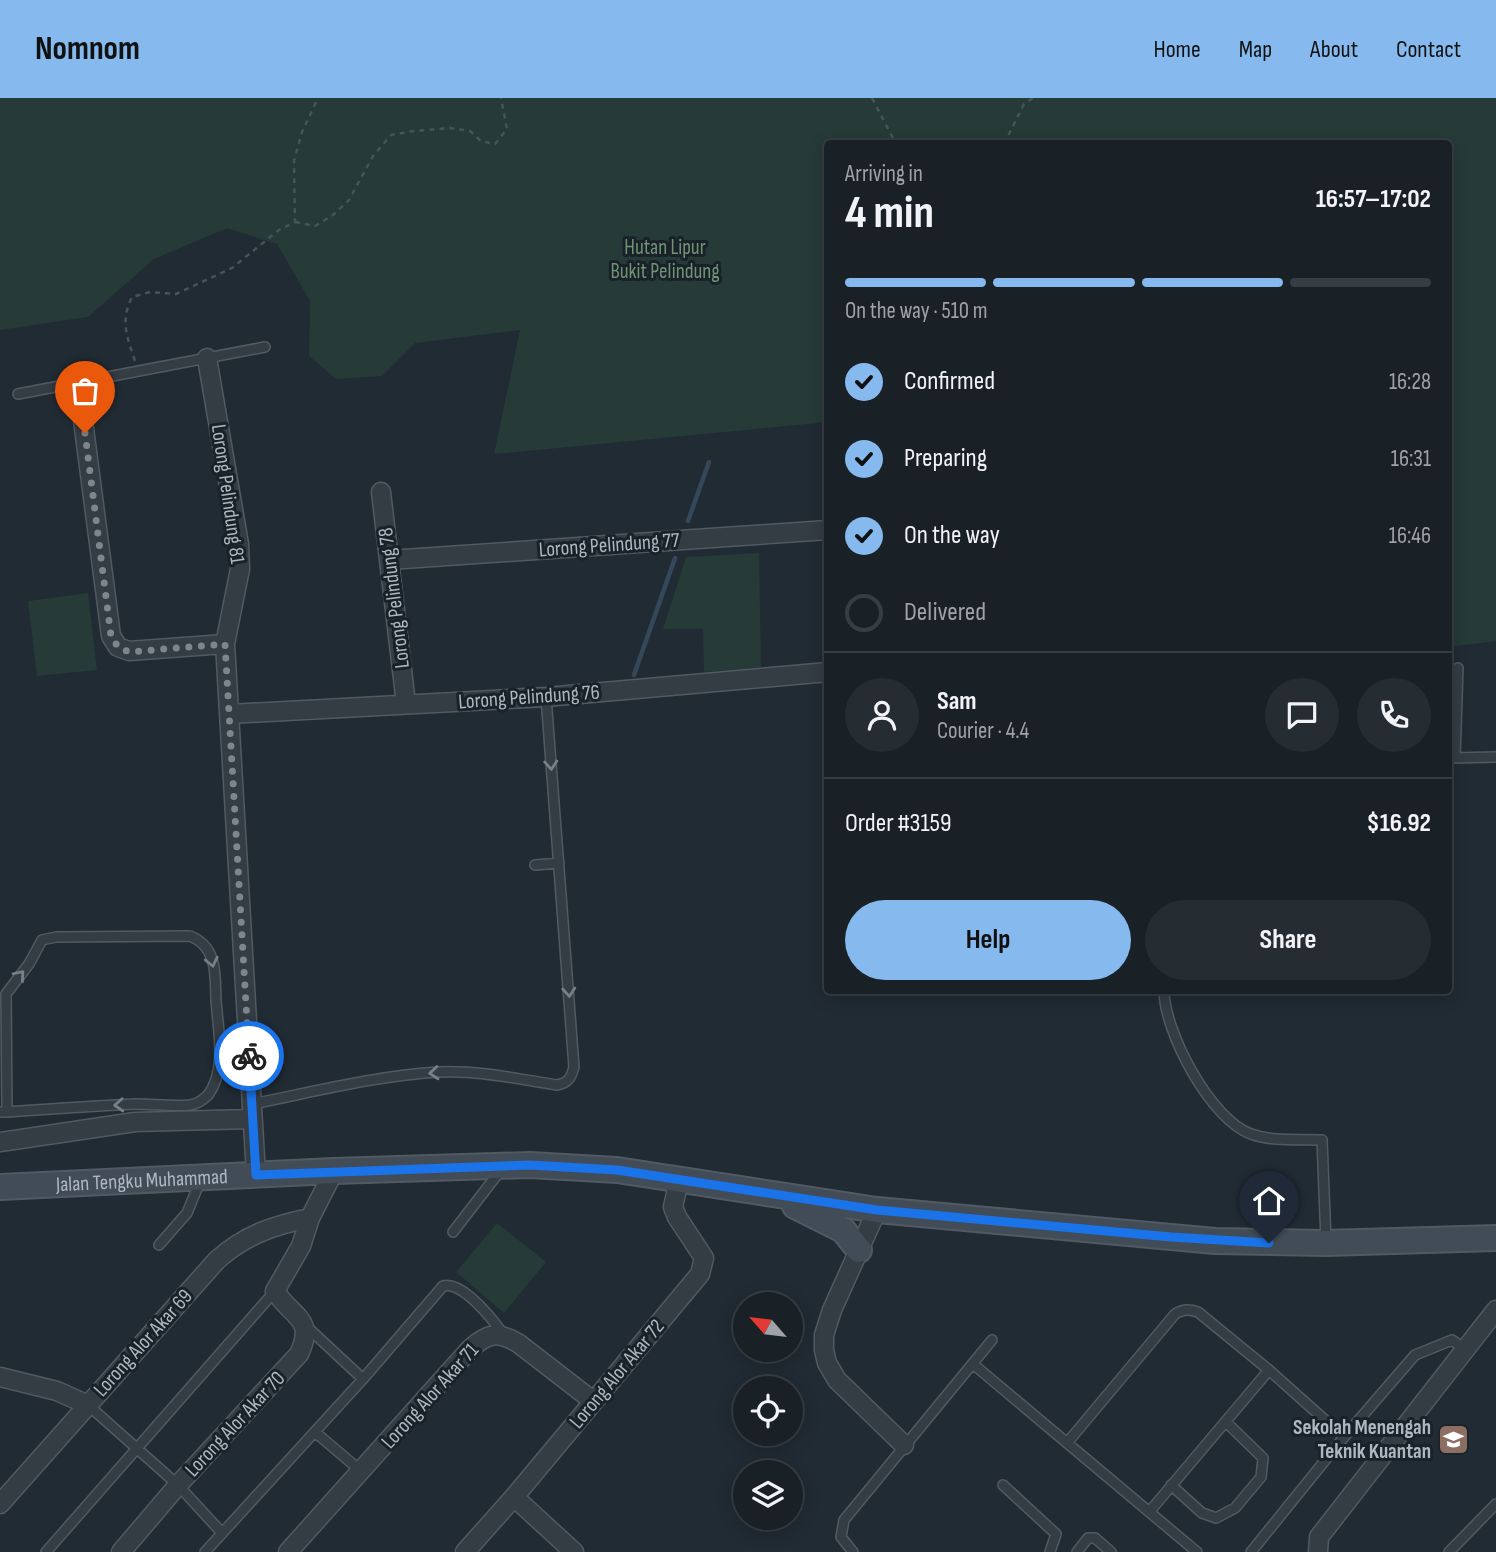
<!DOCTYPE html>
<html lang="en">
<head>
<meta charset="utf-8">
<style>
  body { margin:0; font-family:"Sofia Sans Condensed",sans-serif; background:#262d32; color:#f1f3f6; height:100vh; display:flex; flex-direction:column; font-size:26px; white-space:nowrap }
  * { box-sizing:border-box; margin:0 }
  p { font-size:23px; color:#9fa3a7 }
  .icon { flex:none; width:38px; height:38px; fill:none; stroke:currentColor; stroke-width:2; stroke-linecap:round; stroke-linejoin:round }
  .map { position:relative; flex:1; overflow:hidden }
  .details { position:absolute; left:824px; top:42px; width:628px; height:854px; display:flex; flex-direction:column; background:#192026; border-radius:7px; box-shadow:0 4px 18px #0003,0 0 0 2px #373e43 }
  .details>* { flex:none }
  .needle { width:46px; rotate:298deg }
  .buttons { position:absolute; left:733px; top:1194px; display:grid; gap:14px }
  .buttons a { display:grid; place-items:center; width:70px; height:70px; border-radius:50%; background:#192026; box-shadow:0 4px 18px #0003,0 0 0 2px #373e43; font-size:35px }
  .pin { position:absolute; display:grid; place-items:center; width:60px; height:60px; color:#fff; margin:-72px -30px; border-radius:50% 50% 50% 0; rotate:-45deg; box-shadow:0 0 7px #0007 }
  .pin .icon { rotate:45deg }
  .courier { position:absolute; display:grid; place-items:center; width:70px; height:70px; margin:-35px; border:5px solid #1a73e8; border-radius:50%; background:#fff; color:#222; box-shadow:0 2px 9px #0007 }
  .headline em { font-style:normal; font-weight:700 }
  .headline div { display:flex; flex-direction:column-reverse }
  .headline { display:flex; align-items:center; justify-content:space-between; height:119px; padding:0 21px }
  h1 { font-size:46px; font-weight:700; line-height:52px }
  .bar { display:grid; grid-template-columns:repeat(4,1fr); gap:10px 7px; align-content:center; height:84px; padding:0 21px }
  .bar i { height:9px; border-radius:5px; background:#373e43 }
  .bar .on { background:#86b9ee }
  .bar p { grid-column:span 4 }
  .line { display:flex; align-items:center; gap:18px; padding:0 21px; border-top:2px solid #373e43 }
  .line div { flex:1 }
  .round { display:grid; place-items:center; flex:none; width:74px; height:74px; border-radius:37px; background:#262d32 }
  ol { padding:0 21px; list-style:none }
  li { display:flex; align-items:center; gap:21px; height:77px }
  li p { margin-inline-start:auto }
  li .icon { padding:7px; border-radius:50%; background:#86b9ee; color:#111; stroke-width:4 }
  li:last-child { color:#9fa3a7 }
  li i { width:38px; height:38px; border:4px solid #373e43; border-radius:50% }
  .primary-button { display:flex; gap:14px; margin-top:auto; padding:14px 21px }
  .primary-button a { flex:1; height:80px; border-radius:42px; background:#86b9ee; color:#111; font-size:28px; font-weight:700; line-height:80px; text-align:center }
  .primary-button a+a { background:#262d32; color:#f1f3f6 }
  header { display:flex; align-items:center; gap:42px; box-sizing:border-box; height:98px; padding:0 35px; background:#86b9ee; color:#111 }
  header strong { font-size:33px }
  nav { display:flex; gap:38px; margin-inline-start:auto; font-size:24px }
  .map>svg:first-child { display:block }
</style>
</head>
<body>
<header>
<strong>Nomnom</strong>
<nav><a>Home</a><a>Map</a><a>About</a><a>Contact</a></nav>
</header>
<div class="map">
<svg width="1496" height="1454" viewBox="0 0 1496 1454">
  <rect width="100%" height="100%" fill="#212b33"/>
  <!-- green -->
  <path fill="#263a38" d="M 0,0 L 1496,0 L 1496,543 L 1449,549 L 1449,46 L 828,46 L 828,324 L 494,356 L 520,232 L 415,245 L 382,278 L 336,281 L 309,258 L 310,203 L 277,146 L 227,130 L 154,161 L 88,219 L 0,232 Z
    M 759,455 L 761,570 L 704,574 L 703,531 L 663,531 L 686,459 Z
    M 88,495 L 97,572 L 37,578 L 28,503 Z
    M 497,1125 L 546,1164 L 504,1215 L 456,1174 Z"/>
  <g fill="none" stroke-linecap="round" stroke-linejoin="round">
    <!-- stream -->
    <path stroke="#35485a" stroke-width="4.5" d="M 688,423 L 709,364
      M 634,577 L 675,460"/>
    <defs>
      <path id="lane" d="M 18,296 L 265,249
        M 1451,660 L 1496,659
        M 1455,660 L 1458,570
        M 535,767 L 559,765
        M 1164,892 C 1164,934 1211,1022 1251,1036 C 1273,1044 1300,1041 1322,1042 L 1326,1143
        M 219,965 L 249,965
        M 252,1006 C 313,994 375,978 438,974 C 478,972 518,981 557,987 C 568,985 571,980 574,969 L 546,599
        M 0,1014 L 7,1014 C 50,1011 93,1008 136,1006 C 154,1006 172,1009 190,1007 C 198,1006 203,1002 208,997 C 227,972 218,931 216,902 C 215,877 218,849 190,838 L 56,839 L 42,842 L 29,866 L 6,896 L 7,1014
        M 453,1134 L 500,1073
        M 159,1147 L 187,1115 L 201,1081
        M 305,1227 L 363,1281
        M 973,1266 L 1197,1454
        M 88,1307 L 178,1387 L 222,1435
        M 315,1334 L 362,1374
        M 1067,1345 L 1175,1216 C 1183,1211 1189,1211 1198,1214 L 1269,1272 L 1344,1339
        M 1003,1387 L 1056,1436 L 1050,1454
        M 1171,1387 L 1202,1415 L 1216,1420 L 1235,1410 L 1261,1379 L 1263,1360 L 1226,1324
        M 1150,1413 L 1269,1272
        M 46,1454 L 275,1193
        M 205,1454 L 363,1281 L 443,1188 C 463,1183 493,1222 504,1237
        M 853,1454 L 841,1439 L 844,1422 L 992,1242
        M 1077,1454 L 1088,1440 L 1095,1440 L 1111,1454
        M 1251,1454 L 1344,1339 L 1415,1257 L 1452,1242 L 1466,1252
        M 1449,1454 L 1496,1406"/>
      <path id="street" d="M 207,260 L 239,446 L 240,471 L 225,546 L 256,1077
        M 78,284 L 111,538 L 118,549 L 129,553 L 225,546
        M 381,394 L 406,606
        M 389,462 L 828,432
        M 229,616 L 546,599 L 828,574
        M 0,1044 L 135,1024 L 252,1021
        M 877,1112 L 832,1212 L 824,1237 L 824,1252 L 827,1265 L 837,1282 L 904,1347
        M 0,1279 L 57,1293 L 88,1307
        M 514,1399 L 574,1454
        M 0,1406 L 217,1162 C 245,1137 274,1127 310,1120
        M 121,1454 L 178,1387 L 299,1256 C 316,1220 292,1220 275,1193 L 301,1148 L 310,1120 L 334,1073
        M 288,1454 L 470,1251 C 488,1235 497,1233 518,1245 L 593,1303
        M 465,1454 L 514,1399 L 700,1176 L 704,1160 L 677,1119 L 673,1109 L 679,1082
        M 1318,1454 L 1319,1439 L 1496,1212"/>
      <g id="secondary">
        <path id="s1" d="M 0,1089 L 334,1073 L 530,1067 L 617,1072 L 877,1112 L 1215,1143 L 1326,1145 L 1496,1140"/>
        <path d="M 795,1108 L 843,1132 L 859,1152"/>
      </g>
    </defs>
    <!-- lane casing -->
    <use href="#lane" stroke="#515a62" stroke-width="12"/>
    <!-- street casing -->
    <use href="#street" stroke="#515a62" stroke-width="21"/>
    <!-- secondary casing -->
    <use href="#secondary" stroke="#515a62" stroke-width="28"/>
    <!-- path -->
    <path stroke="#445556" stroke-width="2.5" stroke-dasharray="5 5" stroke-linecap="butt" d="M 872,0 L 896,46
      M 1004,46 L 1024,6 L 1033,0
      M 295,124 L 315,128 L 333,117 L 349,102 L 373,58 L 391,37 L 414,33 L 450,30 L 470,33 L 481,43 L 495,46 L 507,31 L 501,0
      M 135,263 C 127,239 120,223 132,199 L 150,194 L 176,196 L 232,170 L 279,132 L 295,124 L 294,63 L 302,34 L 318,0"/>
    <!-- lane -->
    <use href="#lane" stroke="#343c44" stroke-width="9"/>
    <!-- street -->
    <use href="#street" stroke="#343c44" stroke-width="18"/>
    <!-- secondary -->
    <use href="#secondary" stroke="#424c57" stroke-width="24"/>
  </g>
  <!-- one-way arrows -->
  <defs><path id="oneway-chevron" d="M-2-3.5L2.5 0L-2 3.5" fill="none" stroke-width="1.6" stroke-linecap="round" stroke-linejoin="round" transform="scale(1.75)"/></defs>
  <g stroke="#778089">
    <use href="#oneway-chevron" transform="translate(551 667) rotate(86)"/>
    <use href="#oneway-chevron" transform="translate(212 864) rotate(77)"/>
    <use href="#oneway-chevron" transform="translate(20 877) rotate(-50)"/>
    <use href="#oneway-chevron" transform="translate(569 894) rotate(86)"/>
    <use href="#oneway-chevron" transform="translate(434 975) rotate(175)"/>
    <use href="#oneway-chevron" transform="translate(119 1007) rotate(177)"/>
  </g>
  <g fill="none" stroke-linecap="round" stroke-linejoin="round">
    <!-- done -->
    <path stroke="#7d868f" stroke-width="7" stroke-dasharray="0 12.6" d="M 85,335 L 111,538 L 118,549 L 129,554 L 225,546 L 249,958"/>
    <!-- route -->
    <path stroke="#1a73e8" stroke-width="9" d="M 249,958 L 256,1077 L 530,1067 L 617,1072 L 877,1112 L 1171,1139 L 1269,1145"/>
  </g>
  <!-- icons -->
  <defs>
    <symbol id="school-square" viewBox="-11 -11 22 22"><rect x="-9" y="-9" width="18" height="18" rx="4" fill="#8d6e63" stroke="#192129"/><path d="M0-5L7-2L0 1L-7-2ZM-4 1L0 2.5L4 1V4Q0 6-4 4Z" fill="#fff"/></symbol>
  </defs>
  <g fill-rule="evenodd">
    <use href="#school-square" x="1436" y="1324" width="35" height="35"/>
  </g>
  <g text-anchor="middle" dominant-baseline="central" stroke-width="6" stroke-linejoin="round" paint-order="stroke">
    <!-- park labels -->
    <g font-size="21" fill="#709574" stroke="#192129">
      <text x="665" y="149">Hutan Lipur<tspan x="665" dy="24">Bukit Pelindung</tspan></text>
    </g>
    <!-- street labels -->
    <g font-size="21" fill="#aeb7c1" stroke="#192129">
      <text transform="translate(228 396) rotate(82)">Lorong Pelindung 81</text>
      <text transform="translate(609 447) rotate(-4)">Lorong Pelindung 77</text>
      <text transform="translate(394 500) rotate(-97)">Lorong Pelindung 78</text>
      <text transform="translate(529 599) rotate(-4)">Lorong Pelindung 76</text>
      <text stroke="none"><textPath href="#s1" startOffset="142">Jalan Tengku Muhammad</textPath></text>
      <text transform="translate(143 1245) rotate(-48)">Lorong Alor Akar 69</text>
      <text transform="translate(617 1276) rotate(-50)">Lorong Alor Akar 72</text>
      <text transform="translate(430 1298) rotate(-48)">Lorong Alor Akar 71</text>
      <text transform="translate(235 1326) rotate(-47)">Lorong Alor Akar 70</text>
    </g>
    <!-- poi labels -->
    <g font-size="21" font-weight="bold" fill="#aeb7c1" stroke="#192129" text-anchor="end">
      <text x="1431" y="1329">Sekolah Menengah<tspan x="1431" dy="24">Teknik Kuantan</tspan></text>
    </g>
  </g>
</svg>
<div class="buttons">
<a><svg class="needle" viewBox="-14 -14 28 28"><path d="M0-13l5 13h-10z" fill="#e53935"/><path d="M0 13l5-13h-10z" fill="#9fa3a7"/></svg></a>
<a><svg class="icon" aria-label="locate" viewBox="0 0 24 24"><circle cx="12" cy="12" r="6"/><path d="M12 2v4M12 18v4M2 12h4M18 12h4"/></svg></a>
<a><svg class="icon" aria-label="layers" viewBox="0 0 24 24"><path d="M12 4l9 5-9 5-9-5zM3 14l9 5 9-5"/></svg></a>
</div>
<div class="pin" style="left:85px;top:335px;background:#ea580c"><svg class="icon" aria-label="bag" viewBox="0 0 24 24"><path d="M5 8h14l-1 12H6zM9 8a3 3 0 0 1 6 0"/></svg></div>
<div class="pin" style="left:1269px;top:1145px;background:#1f2937"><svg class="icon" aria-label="home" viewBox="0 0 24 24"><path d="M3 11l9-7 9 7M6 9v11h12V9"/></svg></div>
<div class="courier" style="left:249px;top:958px"><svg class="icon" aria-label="bike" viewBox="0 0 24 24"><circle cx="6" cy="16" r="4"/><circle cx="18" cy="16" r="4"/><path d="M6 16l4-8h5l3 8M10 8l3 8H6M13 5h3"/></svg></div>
<section class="details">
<div class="headline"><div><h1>4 min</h1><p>Arriving in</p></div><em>16:57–17:02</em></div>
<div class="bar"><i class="on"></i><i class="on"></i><i class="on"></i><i></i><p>On the way · 510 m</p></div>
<ol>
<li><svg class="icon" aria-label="check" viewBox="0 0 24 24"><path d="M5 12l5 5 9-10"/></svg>Confirmed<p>16:28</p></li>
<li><svg class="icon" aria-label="check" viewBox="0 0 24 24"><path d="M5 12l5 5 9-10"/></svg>Preparing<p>16:31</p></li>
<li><svg class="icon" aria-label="check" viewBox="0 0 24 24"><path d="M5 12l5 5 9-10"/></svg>On the way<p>16:46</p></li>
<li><i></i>Delivered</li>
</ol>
<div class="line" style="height:126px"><a class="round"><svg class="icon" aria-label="person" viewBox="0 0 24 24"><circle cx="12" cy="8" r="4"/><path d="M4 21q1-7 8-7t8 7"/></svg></a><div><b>Sam</b><p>Courier · 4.4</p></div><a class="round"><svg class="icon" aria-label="chat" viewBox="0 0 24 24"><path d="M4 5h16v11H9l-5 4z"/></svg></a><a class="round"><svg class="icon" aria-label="phone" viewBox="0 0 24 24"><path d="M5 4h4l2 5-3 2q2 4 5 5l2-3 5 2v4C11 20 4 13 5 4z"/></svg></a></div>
<div class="line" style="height:91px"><div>Order #3159</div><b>$16.92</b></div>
<div class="primary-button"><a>Help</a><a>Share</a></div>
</section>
</div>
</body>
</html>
